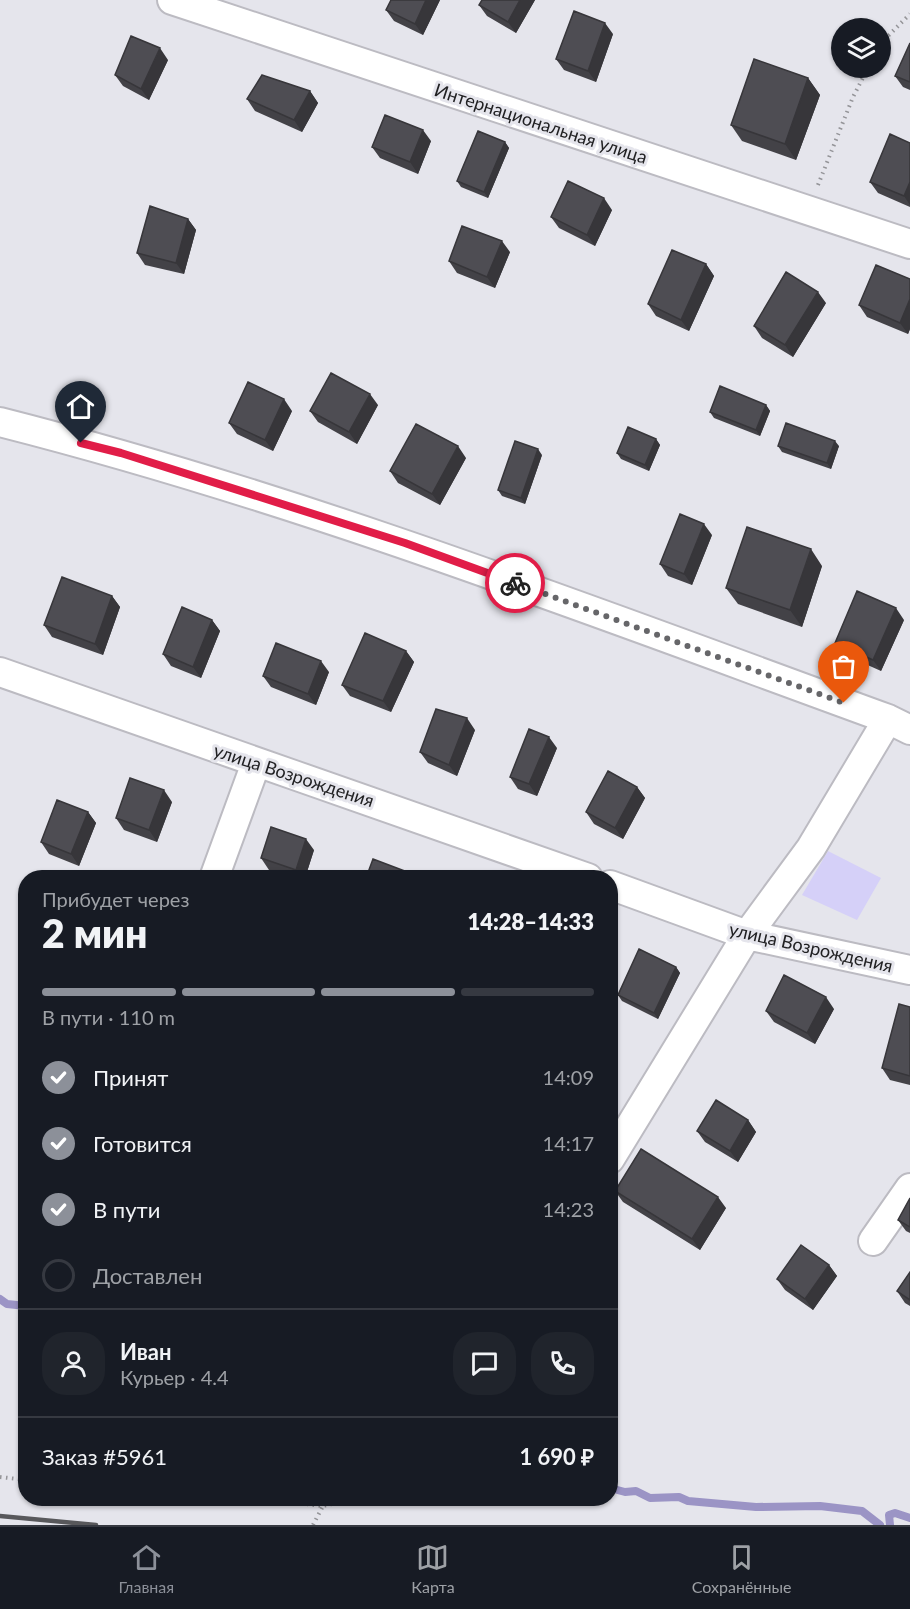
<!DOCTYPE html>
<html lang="ru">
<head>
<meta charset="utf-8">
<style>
  body { margin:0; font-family:Lato,sans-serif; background:#20242c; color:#f1f3f6; height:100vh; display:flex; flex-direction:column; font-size:22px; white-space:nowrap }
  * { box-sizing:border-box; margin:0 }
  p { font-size:20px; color:#9ea1a6 }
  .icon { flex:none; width:33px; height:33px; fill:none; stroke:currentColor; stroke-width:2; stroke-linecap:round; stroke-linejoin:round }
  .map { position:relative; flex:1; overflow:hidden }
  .sheet { position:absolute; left:18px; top:870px; width:600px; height:636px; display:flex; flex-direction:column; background:#171b24; border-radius:24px; box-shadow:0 2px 4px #0004 }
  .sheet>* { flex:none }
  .tools { position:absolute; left:831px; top:18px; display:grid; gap:12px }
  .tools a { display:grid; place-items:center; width:60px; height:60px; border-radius:50%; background:#171b24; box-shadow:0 2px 4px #0004; font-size:30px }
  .pin { position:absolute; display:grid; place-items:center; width:51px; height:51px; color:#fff; margin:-62px -26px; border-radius:50% 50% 50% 0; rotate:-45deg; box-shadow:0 0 6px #0007 }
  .pin .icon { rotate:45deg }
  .courier { position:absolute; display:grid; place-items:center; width:60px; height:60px; margin:-30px; border:4px solid #e11d48; border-radius:50%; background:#fff; color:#222; box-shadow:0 2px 8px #0007 }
  .summary em { font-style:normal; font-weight:800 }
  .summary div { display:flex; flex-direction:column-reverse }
  .summary { display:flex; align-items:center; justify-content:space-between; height:102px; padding:0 24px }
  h1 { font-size:39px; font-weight:800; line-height:45px }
  .bar { display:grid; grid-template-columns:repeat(4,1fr); gap:9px 6px; align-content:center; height:72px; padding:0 24px }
  .bar i { height:8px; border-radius:4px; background:#363941 }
  .bar .on { background:#8c9099 }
  .bar p { grid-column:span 4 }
  .line { display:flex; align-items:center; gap:15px; padding:0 24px; border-top:2px solid #363941 }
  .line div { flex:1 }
  .round { display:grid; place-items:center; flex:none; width:63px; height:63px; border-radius:24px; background:#20242c }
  ol { padding:0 24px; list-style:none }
  li { display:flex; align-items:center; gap:18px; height:66px }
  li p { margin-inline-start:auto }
  li .icon { padding:6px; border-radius:50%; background:#8c9099; color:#fff; stroke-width:4 }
  li:last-child { color:#9ea1a6 }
  li i { width:33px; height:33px; border:3px solid #363941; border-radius:50% }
  .tabs { display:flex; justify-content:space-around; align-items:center; height:84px; border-top:2px solid #363941; background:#171b24; font-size:16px; color:#9ea1a6 }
  .tabs a { display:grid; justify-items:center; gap:3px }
  .tabs .on { color:#8c9099 }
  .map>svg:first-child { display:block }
</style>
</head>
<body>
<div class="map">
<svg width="910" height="1525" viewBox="0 0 910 1525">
  <rect width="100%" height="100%" fill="#e5e5ec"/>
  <!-- green -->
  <path fill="#d5d0f8" d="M 828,851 L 881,878 L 857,920 L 802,895 Z"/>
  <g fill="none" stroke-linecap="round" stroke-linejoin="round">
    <!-- stream -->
    <path stroke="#9b94c5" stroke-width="8" d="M 0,1299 L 7,1304 L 26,1306
      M 610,1488 L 625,1492 L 636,1491 L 650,1498 L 679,1497 L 688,1501 L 756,1507 L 820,1506 L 862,1511 L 880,1525
      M 890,1525 L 889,1515 L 895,1513 L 910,1518"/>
    <defs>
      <path id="minor" d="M 172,0 L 910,244
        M 0,422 C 303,499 594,612 888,719 L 910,730
        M 0,672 C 196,742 392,808 588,878
        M 214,878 L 256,763
        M 610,885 L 747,935 L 910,970
        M 610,1159 L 747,935 L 811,848 L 888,719
        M 873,1241 L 910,1188"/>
    </defs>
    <!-- minor casing -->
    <use href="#minor" stroke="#bcbbc2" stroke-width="32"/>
    <!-- path -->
    <path stroke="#949498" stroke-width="4" stroke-dasharray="1.5 4.5" stroke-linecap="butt" d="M 880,44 L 910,14
      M 818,185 L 853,97 L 868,68
      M 0,1477 L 26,1480
      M 253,1498 L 323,1506 L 359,1498
      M 313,1525 L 323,1506"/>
    <!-- minor -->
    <use href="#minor" stroke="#fff" stroke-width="28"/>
    <!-- rail -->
    <path stroke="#58585b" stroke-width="4.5" d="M 0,1516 L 96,1525"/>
  </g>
  <!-- wall -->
  <path fill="#434247" d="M 440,0 L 423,35 L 394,21 L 386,10 Z
    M 535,0 L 516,33 L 487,16 L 479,5 Z
    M 613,34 L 596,82 L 564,70 L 556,59 Z
    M 910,43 L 910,90 L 903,87 L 895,76 Z
    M 168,60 L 149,100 L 123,86 L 115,75 Z
    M 808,78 L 820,95 L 796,160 L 742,141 L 731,125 Z
    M 310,91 L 318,103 L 302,132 L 255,111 L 247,99 Z
    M 431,141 L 418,174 L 380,158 L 372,147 Z
    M 505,142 L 509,148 L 488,198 L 461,187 L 457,181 Z
    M 910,143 L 910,207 L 878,193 L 870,182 Z
    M 612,210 L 595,246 L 559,228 L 551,217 Z
    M 188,219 L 196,230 L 184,274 L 145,265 L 137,253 Z
    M 510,252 L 495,288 L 457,273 L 449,261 Z
    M 706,264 L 714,276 L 689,331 L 656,316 L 648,304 Z
    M 910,279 L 910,329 L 908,334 L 867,317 L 859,305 Z
    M 826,303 L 793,357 L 762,338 L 754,326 Z
    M 378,405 L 357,444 L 318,422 L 310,411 Z
    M 766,405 L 770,411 L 760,436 L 714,418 L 710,412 Z
    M 292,411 L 273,451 L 237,434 L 229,423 Z
    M 656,439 L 660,445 L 649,471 L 621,459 L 617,453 Z
    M 778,446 L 839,446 L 831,469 L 782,452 Z
    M 542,455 L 525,504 L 502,496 L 498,490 Z
    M 466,458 L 440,505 L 398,483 L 390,471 Z
    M 712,535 L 692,585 L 668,576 L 660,564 Z
    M 822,566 L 802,627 L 738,604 L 726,588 Z
    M 112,596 L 120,607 L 103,655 L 52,637 L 44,625 Z
    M 212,620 L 220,631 L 201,678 L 171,666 L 163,654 Z
    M 904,620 L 881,671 L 843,654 L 835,643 Z
    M 406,651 L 414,662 L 391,712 L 350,696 L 342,685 Z
    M 329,672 L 316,705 L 271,687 L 263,676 Z
    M 475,730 L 457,776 L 428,763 L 420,752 Z
    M 557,748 L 537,796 L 518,789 L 510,777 Z
    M 637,787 L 645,798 L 623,839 L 594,824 L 586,812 Z
    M 172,802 L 157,842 L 124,830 L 116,818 Z
    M 88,812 L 96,823 L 79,866 L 49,854 L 41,842 Z
    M 314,850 L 305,878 L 293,878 L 269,870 L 261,858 Z
    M 676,967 L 680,973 L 658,1019 L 622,1001 L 618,995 Z
    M 910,1007 L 910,1085 L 890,1080 L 882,1068 Z
    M 834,1009 L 815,1044 L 774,1022 L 766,1011 Z
    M 748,1120 L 756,1132 L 738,1162 L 705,1142 L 697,1131 Z
    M 615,1191 L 726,1208 L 700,1250 L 623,1202 Z
    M 910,1198 L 910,1233 L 906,1231 L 898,1220 Z
    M 829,1265 L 837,1276 L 813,1310 L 785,1290 L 777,1279 Z
    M 910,1272 L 910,1306 L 905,1303 L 897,1291 Z"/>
  <!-- shaded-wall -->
  <path fill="#37363a" d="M 426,0 L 440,0 L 423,35 L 415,24 Z
    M 520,0 L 535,0 L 516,33 L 508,22 Z
    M 605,23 L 613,34 L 596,82 L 588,71 Z
    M 160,48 L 168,60 L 149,100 L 141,89 Z
    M 808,78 L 820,95 L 796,160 L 785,144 Z
    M 310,91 L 318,103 L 302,132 L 294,120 Z
    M 423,130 L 431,141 L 418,174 L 410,162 Z
    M 505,142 L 509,148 L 488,198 L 484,192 Z
    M 910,182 L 910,205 L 904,196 Z
    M 604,198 L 612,210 L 595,246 L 587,235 Z
    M 188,219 L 196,230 L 184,274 L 176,263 Z
    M 502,241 L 510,252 L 495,288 L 487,277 Z
    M 706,264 L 714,276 L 689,331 L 681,320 Z
    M 818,292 L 826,303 L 793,357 L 785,345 Z
    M 910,299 L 910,329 L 908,334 L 900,323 Z
    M 370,394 L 378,405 L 357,444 L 349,432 Z
    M 284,399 L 292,411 L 273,451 L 265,440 Z
    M 766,405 L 770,411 L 760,436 L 756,430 Z
    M 656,439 L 660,445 L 649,471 L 645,465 Z
    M 835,441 L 839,446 L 831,469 L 827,463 Z
    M 458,446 L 466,458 L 440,505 L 432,494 Z
    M 538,449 L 542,455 L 525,504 L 521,498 Z
    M 704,524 L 712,535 L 692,585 L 684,574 Z
    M 811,549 L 822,566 L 802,627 L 790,610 Z
    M 112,596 L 120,607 L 103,655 L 95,644 Z
    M 896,608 L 904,620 L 881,671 L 873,660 Z
    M 212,620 L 220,631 L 201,678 L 193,667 Z
    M 406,651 L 414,662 L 391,712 L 383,701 Z
    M 321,661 L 329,672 L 316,705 L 308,694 Z
    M 467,718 L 475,730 L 457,776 L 449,765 Z
    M 549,737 L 557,748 L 537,796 L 529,784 Z
    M 637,787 L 645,798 L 623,839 L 615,828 Z
    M 164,790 L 172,802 L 157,842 L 149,830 Z
    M 88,812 L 96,823 L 79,866 L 71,854 Z
    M 306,839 L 314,850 L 305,878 L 302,878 L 296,870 Z
    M 676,967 L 680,973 L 658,1019 L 654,1013 Z
    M 826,997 L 834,1009 L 815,1044 L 807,1033 Z
    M 748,1120 L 756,1132 L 738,1162 L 730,1151 Z
    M 718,1197 L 726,1208 L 700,1250 L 692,1239 Z
    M 829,1265 L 837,1276 L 813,1310 L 805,1299 Z"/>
  <!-- building -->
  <path fill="#4e4d53" stroke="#37363a" stroke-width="1.5" d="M 391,0 L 426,0 L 415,24 L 386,10 Z
    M 482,0 L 520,0 L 508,22 L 479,5 Z
    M 574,11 L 605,23 L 588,71 L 556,59 Z
    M 131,36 L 160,48 L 141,89 L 115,75 Z
    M 910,43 L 910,82 L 895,76 Z
    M 754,59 L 808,78 L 785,144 L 731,125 Z
    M 262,75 L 310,91 L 294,120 L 247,99 Z
    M 385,115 L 423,130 L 410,162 L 372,147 Z
    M 478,131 L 505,142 L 484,192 L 457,181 Z
    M 890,134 L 910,143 L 910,182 L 904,196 L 870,182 Z
    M 568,181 L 604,198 L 587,235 L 551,217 Z
    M 150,206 L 188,219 L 176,263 L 137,253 Z
    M 462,226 L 502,241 L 487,277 L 449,261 Z
    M 672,250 L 706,264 L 681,320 L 648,304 Z
    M 876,265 L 910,279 L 910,299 L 900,323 L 859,305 Z
    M 786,272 L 818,292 L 785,345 L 754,326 Z
    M 331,373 L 370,394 L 349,432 L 310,411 Z
    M 248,382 L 284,399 L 265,440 L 229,423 Z
    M 720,386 L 766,405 L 756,430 L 710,412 Z
    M 786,423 L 835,441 L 827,463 L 778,446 Z
    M 416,424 L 458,446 L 432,494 L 390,471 Z
    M 628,427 L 656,439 L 645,465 L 617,453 Z
    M 515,441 L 538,449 L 521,498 L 498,490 Z
    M 680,514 L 704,524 L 684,574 L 660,564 Z
    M 747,527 L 811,549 L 790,610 L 726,588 Z
    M 62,577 L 112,596 L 95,644 L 44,625 Z
    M 857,591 L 896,608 L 873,660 L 835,643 Z
    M 182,607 L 212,620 L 193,667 L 163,654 Z
    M 365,633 L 406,651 L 383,701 L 342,685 Z
    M 276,643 L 321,661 L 308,694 L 263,676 Z
    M 436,709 L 467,718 L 449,765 L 420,752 Z
    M 529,729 L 549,737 L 529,784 L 510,777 Z
    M 608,771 L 637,787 L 615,828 L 586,812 Z
    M 130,778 L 164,790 L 149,830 L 116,818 Z
    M 57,800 L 88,812 L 71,854 L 41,842 Z
    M 271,827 L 306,839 L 296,870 L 261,858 Z
    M 373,859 L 410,873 L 409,878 L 366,878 Z
    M 639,949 L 676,967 L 654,1013 L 618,995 Z
    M 784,975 L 826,997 L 807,1033 L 766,1011 Z
    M 899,1004 L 910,1007 L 910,1076 L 882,1068 Z
    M 716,1100 L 748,1120 L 730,1151 L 697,1131 Z
    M 641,1149 L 718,1197 L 692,1239 L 615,1191 Z
    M 910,1198 L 910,1227 L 898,1220 Z
    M 801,1245 L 829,1265 L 805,1299 L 777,1279 Z
    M 910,1272 L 910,1300 L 897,1291 Z"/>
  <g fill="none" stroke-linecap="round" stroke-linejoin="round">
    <!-- done -->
    <path stroke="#666669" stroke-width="6" stroke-dasharray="0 10.8" d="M 515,583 L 844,703"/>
    <!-- route -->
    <path stroke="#e11d48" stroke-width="8" d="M 81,443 L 121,453 L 405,543 L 515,583"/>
  </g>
  <g text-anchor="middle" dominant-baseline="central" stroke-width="6" stroke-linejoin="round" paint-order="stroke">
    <!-- street labels -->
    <g font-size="18" fill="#212123" stroke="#e5e5ec">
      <text transform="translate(541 123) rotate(18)">Интернациональная улица</text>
      <text transform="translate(294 775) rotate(18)">улица Возрождения</text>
      <text transform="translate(811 947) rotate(13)">улица Возрождения</text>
    </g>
  </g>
</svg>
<div class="tools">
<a><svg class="icon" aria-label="layers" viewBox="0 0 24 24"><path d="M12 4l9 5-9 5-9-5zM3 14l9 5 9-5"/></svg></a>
</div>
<div class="pin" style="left:844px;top:703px;background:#ea580c"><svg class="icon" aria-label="bag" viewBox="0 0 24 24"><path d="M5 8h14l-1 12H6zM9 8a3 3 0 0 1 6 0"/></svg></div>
<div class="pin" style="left:81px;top:443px;background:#1f2937"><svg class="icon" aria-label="home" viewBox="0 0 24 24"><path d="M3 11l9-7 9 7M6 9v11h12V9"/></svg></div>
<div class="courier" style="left:515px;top:583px"><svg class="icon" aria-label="bike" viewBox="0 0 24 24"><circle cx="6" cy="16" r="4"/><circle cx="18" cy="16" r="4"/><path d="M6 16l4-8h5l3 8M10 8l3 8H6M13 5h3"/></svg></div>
<section class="sheet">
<div class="summary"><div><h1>2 мин</h1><p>Прибудет через</p></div><em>14:28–14:33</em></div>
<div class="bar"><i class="on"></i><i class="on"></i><i class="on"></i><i></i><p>В пути · 110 m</p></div>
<ol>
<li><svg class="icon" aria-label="check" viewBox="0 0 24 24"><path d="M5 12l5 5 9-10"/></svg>Принят<p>14:09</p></li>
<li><svg class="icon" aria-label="check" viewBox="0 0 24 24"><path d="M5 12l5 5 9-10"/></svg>Готовится<p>14:17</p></li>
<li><svg class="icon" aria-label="check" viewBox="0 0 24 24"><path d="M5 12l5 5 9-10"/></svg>В пути<p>14:23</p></li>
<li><i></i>Доставлен</li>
</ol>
<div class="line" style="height:108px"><a class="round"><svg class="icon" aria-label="person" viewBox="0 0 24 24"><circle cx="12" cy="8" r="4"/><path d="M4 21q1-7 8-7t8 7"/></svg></a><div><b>Иван</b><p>Курьер · 4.4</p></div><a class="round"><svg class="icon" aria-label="chat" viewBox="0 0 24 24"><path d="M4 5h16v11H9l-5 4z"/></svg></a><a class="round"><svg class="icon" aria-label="phone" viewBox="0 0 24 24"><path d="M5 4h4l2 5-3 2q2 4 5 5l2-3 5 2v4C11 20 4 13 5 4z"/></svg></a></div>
<div class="line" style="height:78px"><div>Заказ #5961</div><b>1 690 ₽</b></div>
</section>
</div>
<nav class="tabs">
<a class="on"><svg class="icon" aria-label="home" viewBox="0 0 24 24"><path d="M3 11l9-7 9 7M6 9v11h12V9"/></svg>Главная</a>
<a><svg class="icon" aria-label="map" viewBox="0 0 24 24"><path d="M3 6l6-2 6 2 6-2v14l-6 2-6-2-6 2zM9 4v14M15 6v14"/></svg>Карта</a>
<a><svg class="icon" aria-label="saved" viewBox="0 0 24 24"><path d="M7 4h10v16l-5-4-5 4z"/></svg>Сохранённые</a>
</nav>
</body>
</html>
